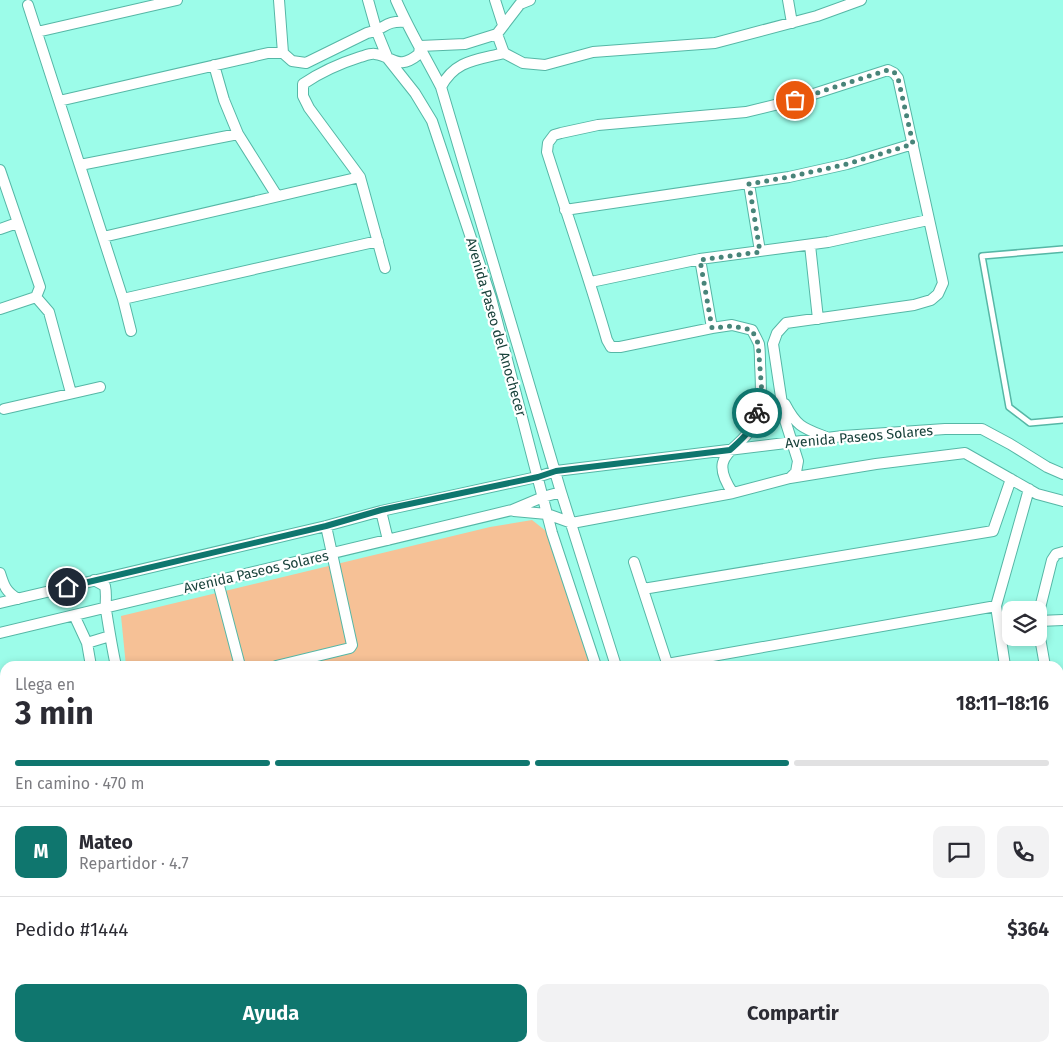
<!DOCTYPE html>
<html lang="es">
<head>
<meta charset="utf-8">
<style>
  body { margin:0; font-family:"Fira Sans",sans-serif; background:#f2f2f3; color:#2b2b33; height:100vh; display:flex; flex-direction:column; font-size:19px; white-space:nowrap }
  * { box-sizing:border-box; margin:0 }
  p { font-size:16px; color:#7c7c81 }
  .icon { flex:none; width:28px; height:28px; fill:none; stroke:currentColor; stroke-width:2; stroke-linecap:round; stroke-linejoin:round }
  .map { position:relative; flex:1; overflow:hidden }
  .details { position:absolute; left:0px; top:661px; width:1064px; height:391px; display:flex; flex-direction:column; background:#fff; border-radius:15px 15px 0 0; box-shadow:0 2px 8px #0003 }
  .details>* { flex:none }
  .fabs { position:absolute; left:1002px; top:601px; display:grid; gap:10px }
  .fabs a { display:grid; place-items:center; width:45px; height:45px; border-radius:10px; background:#fff; box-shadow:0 2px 8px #0003; font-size:25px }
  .pin { position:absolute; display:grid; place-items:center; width:42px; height:42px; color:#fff; margin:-21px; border:2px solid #fff; border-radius:50%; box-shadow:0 1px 5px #0007 }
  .courier { position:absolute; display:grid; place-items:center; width:50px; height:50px; margin:-25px; border:4px solid #0f766e; border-radius:50%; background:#fff; color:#222; box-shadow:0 1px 6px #0007 }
  .summary em { font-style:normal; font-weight:700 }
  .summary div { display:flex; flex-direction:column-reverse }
  .summary { display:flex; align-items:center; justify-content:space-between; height:85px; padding:0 15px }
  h1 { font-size:32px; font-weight:700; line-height:38px }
  .bar { display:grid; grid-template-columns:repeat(4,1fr); gap:8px 5px; align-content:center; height:60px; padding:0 15px }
  .bar i { height:6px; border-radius:4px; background:#e1e1e2 }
  .bar .active { background:#0f766e }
  .bar p { grid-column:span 4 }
  .line { display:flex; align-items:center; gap:12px; padding:0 15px; border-top:1px solid #e1e1e2 }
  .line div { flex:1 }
  .round { display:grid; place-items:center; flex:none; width:52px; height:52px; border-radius:10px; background:#f2f2f3 }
  .action { display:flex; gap:10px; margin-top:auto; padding:10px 15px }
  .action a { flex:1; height:58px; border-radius:10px; background:#0f766e; color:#fff; font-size:20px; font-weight:700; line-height:58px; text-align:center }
  .action a+a { background:#f2f2f3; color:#2b2b33 }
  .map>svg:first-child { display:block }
</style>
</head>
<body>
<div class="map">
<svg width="1063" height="1052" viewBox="0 0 1063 1052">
  <rect width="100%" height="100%" fill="#9cfce9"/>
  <!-- green -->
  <path fill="#f6c196" d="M 532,520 L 546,531 L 590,666 L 126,666 L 121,616 L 490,527 Z
    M 317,1048 L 715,1048 L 717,1052 L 318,1052 Z"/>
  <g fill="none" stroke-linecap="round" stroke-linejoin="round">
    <defs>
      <path id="service" d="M 1063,249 L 982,256 L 1009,407 L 1030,423 L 1063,420
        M 1058,1048 L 1059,1052"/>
      <path id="minor" d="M 279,0 L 283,53
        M 368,0 L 377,32 L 388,59 L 415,93 L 432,121 L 491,298 L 552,533 L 596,666
        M 396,0 C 409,30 426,58 441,87 L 561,492 L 616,666
        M 495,0 L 503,25
        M 788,0 L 792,23
        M 28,5 L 123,299 L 131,331
        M 37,32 L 177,0
        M 497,34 L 504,53
        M 214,65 L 224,100 L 238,134 L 277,196
        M 441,87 C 455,60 477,60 504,53 L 523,63 L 545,65 L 593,52 L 715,43 L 817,16 L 861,0
        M 59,101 L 268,53 L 283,53 L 292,61 L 306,63 L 367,33 C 385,30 384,20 406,22
        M 80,165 L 238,134
        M 0,170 L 40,287 L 36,297 L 0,309
        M 749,184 L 760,251
        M 565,210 L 789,177 L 847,164 L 913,144
        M 0,229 L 17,223
        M 103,237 L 360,177
        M 810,245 L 818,319
        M 700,259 L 712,328
        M 385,268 L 360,177 L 309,108 L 303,96 L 303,84 C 322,71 338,64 360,57 C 364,56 371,53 375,54 C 395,57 398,71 419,54 L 420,46 L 465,44 L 497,34 L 520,4 L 530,0
        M 591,282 L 700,259 L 828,242 L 928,220
        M 36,297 L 49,312 L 71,393
        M 123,299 L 378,241
        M 785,404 C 797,427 803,428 826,437
        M 4,409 L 100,387
        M 733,493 C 704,451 742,452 754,423 C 763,404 761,384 760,363 C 760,357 760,350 759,344 C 757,339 754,334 752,330 L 732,325 L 712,328 L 620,347 L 611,347 L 607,340 C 589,277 567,215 547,152 L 548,143 L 554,135 L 561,133 L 598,125 L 746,112 L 795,100 L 888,70 L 894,73 L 898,78 L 943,283 L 938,294 L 931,300 L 914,305 L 786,323 L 777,333 L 773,344 L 784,417 L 798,461 L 796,472 L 790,478
        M 381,511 L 388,540
        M 514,511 L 547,514 L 572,523 L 733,493 L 790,478 L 876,464 L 965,453 L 1037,494 L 1063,501
        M 634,562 L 668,666
        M 0,573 C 4,586 6,592 18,599
        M 94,580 L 105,586 C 107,595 105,602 106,610 C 109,629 112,648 116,666
        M 218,582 L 240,666
        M 643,589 L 993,531 L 1011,479
        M 0,603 L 326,526 L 381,511 L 537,477 L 556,471 L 843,436 L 945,429 L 982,429 L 1010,444 L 1047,467 L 1063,474
        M 1039,612 L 1052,560 L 1056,554 L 1063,552
        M 74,615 L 87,643 L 91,666
        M 1039,621 L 1063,620
        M 1039,632 L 1045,666
        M 0,633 L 512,510 L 543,497 L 561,492
        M 87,643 L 110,636
        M 667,664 L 996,606
        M 276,666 L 350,648 L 352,645 L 326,526
        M 1005,666 L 996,606 L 1029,489
        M 0,727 L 5,726
        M 1059,735 L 1063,757
        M 0,821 L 5,820
        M 0,915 L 5,913
        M 0,1006 L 5,1005
        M 1059,1019 L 1063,1019
        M 1059,1037 L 1063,1036
        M 133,1048 L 133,1052
        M 715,1048 L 717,1052
        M 734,1048 L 736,1052
        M 899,1052 L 921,1048
        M 982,1052 L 1005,1048"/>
    </defs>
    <!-- service casing -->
    <use href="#service" stroke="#56b7a6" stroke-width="8"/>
    <!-- minor casing -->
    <use href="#minor" stroke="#56b7a6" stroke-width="12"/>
    <!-- service -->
    <use href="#service" stroke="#fff" stroke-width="5"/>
    <!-- minor -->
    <use href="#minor" stroke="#fff" stroke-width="10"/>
  </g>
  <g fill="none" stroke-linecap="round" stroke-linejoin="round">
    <!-- done -->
    <path stroke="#488479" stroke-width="5" stroke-dasharray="0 9" d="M 757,413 L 762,393 L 758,343 L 752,330 L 732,326 L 712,328 L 700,260 L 760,252 L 749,184 L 789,177 L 847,164 L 913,144 L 898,78 L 894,72 L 888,70 L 795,100"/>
    <!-- route -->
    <path stroke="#0f766e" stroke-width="6" d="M 67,587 L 326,526 L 381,510 L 538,477 L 556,471 L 730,450 C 742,439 753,430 757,413"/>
  </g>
  <g text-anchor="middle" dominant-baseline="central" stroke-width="4.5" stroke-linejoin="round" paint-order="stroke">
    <!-- street labels -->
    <g font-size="14" fill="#1a433c" stroke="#fff">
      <text transform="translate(496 327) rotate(74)">Avenida Paseo del Anochecer</text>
      <text transform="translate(859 437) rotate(-5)">Avenida Paseos Solares</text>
      <text transform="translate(256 572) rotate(-13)">Avenida Paseos Solares</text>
    </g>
  </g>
</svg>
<div class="fabs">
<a><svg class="icon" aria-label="layers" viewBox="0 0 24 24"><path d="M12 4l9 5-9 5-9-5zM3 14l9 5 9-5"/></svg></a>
</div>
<div class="pin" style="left:795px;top:100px;background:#ea580c"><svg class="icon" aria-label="bag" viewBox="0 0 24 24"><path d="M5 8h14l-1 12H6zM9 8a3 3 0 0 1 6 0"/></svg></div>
<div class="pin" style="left:67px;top:587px;background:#1f2937"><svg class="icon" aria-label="home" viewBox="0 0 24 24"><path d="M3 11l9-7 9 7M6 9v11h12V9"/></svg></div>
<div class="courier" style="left:757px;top:413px"><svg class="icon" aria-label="bike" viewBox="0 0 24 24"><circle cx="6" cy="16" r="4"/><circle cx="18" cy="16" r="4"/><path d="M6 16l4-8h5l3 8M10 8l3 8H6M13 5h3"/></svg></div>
<section class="details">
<div class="summary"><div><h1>3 min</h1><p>Llega en</p></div><em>18:11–18:16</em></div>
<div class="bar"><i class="active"></i><i class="active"></i><i class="active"></i><i></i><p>En camino · 470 m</p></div>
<div class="line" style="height:90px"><b class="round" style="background:#0f766e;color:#fff">M</b><div><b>Mateo</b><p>Repartidor · 4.7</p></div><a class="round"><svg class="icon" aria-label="chat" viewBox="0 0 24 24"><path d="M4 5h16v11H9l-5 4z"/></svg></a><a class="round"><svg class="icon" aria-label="phone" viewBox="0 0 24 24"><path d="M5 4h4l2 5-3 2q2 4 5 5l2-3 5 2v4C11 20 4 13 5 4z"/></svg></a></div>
<div class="line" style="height:65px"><div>Pedido #1444</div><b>$364</b></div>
<div class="action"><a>Ayuda</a><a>Compartir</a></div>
</section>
</div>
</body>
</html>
